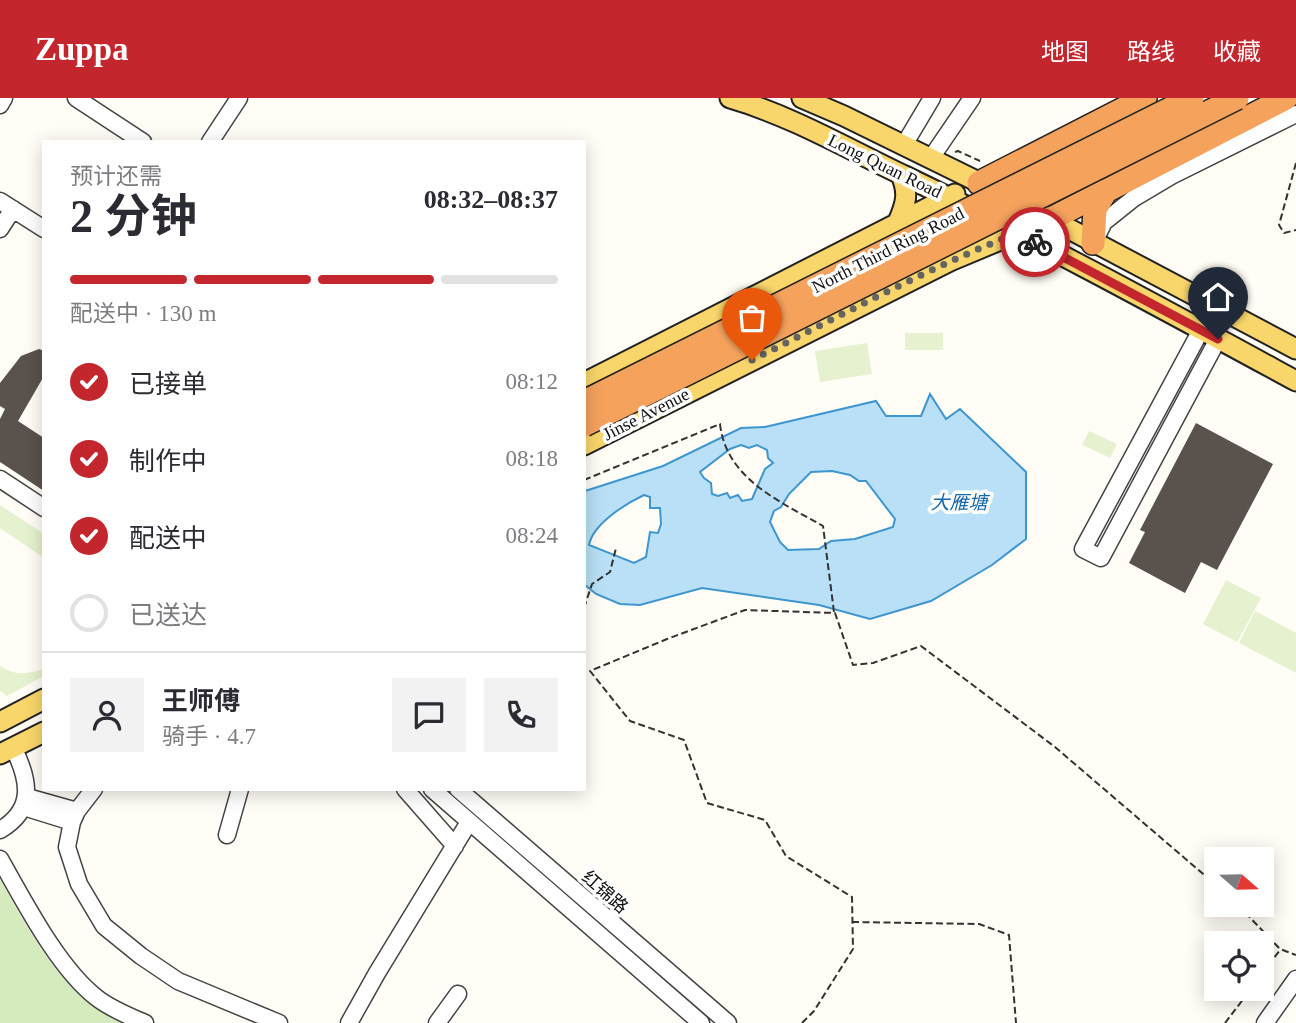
<!DOCTYPE html>
<html lang="zh">
<head>
<meta charset="utf-8">
<style>
  body { margin:0; font-family:"Times New Roman","Noto Sans SC",serif; background:#f2f2f3; color:#2b2b33; height:100vh; display:flex; flex-direction:column; font-size:26px; white-space:nowrap }
  * { box-sizing:border-box; margin:0 }
  p { font-size:23px; color:#7c7c81 }
  .icon { flex:none; width:38px; height:38px; fill:none; stroke:currentColor; stroke-width:2; stroke-linecap:round; stroke-linejoin:round }
  .map { position:relative; flex:1; overflow:hidden }
  .side { position:absolute; left:42px; top:42px; width:544px; height:651px; display:flex; flex-direction:column; background:#fff; border-radius:0px; box-shadow:0 4px 18px #0003 }
  .side>* { flex:none }
  .needle { width:46px; rotate:110deg }
  .tools { position:absolute; left:1204px; top:749px; display:grid; gap:14px }
  .tools a { display:grid; place-items:center; width:70px; height:70px; border-radius:0px; background:#fff; box-shadow:0 4px 18px #0003; font-size:35px }
  .pin { position:absolute; display:grid; place-items:center; width:60px; height:60px; color:#fff; margin:-72px -30px; border-radius:50% 50% 50% 0; rotate:-45deg; box-shadow:0 0 7px #0007 }
  .pin .icon { rotate:45deg }
  .courier { position:absolute; display:grid; place-items:center; width:70px; height:70px; margin:-35px; border:5px solid #c4262e; border-radius:50%; background:#fff; color:#222; box-shadow:0 2px 9px #0007 }
  .headline em { font-style:normal; font-weight:700 }
  .headline div { display:flex; flex-direction:column-reverse }
  .headline { display:flex; align-items:center; justify-content:space-between; height:119px; padding:0 28px }
  h1 { font-size:46px; font-weight:700; line-height:52px }
  .bar { display:grid; grid-template-columns:repeat(4,1fr); gap:10px 7px; align-content:center; height:84px; padding:0 28px }
  .bar i { height:9px; border-radius:5px; background:#e1e1e2 }
  .bar .current { background:#c4262e }
  .bar p { grid-column:span 4 }
  .line { display:flex; align-items:center; gap:18px; padding:0 28px; border-top:2px solid #e1e1e2 }
  .line div { flex:1 }
  .round { display:grid; place-items:center; flex:none; width:74px; height:74px; border-radius:0px; background:#f2f2f3 }
  ol { padding:0 28px; list-style:none }
  li { display:flex; align-items:center; gap:21px; height:77px }
  li p { margin-inline-start:auto }
  li .icon { padding:7px; border-radius:50%; background:#c4262e; color:#fff; stroke-width:4 }
  li:last-child { color:#7c7c81 }
  li i { width:38px; height:38px; border:4px solid #e1e1e2; border-radius:50% }
  header { display:flex; align-items:center; gap:42px; box-sizing:border-box; height:98px; padding:0 35px; background:#c4262e; color:#fff }
  header strong { font-size:33px }
  nav { display:flex; gap:38px; margin-inline-start:auto; font-size:24px }
  .map>svg:first-child { display:block }
</style>
</head>
<body>
<header>
<strong>Zuppa</strong>
<nav><a>地图</a><a>路线</a><a>收藏</a></nav>
</header>
<div class="map">
<svg width="1296" height="925" viewBox="0 0 1296 925">
  <rect width="100%" height="100%" fill="#fffdf5"/>
  <!-- green -->
  <path fill="#d5ebbd" d="M 0,781 C 21,819 54,880 90,904 C 102,913 115,919 128,925 L 0,925 Z"/>
  <!-- pitch -->
  <path fill="#e6f2cf" d="M 905,235 L 943,235 L 943,252 L 905,252 Z
    M 867,245 L 872,276 L 820,284 L 815,253 Z
    M 1089,333 L 1117,346 L 1110,360 L 1082,347 Z
    M 0,407 L 44,436 L 44,460 L 0,430 Z
    M 1226,482 L 1261,500 L 1237,544 L 1203,526 Z
    M 1255,513 L 1296,535 L 1296,575 L 1239,545 Z
    M 0,568 C 15,578 27,576 44,571 L 44,578 L 7,598 L 0,593 Z"/>
  <!-- water -->
  <path fill="#b9e0f7" stroke="#3f96cf" stroke-width="2" fill-rule="evenodd" d="M 930,296 L 946,321 L 960,311 L 1026,374 L 1026,441 L 992,467 L 931,503 L 870,521 L 819,507 L 702,490 L 640,507 L 620,506 L 596,496 L 585,487 L 585,393 L 663,368 L 741,330 L 765,329 L 876,303 L 886,318 L 921,318 ZM 741,347 L 749,350 L 757,347 L 767,352 L 768,360 L 773,365 L 765,371 L 752,401 L 742,403 L 738,397 L 730,400 L 727,395 L 718,398 L 712,396 L 711,385 L 704,380 L 700,374 L 730,351 ZM 832,373 L 850,377 L 859,383 L 866,383 L 895,421 L 893,429 L 855,441 L 831,443 L 819,451 L 788,452 L 780,444 L 770,424 L 774,413 L 781,409 L 789,396 L 811,374 ZM 644,397 L 650,399 L 650,410 L 660,410 L 661,426 L 658,435 L 650,434 L 646,459 L 634,465 L 589,447 C 593,426 625,406 644,397 Z"/>
  <!-- building -->
  <path fill="#5a524d" d="M 39,251 L 44,253 L 44,278 L 18,323 L 44,340 L 44,393 L 0,364 L 0,321 L 5,311 L 0,308 L 0,285 L 21,258 Z
    M 1196,325 L 1273,366 L 1217,472 L 1201,464 L 1185,495 L 1129,465 L 1145,434 L 1140,432 Z"/>
  <g fill="none" stroke-linecap="round" stroke-linejoin="round">
    <defs>
      <path id="minor" d="M 76,0 L 143,44
        M 0,7 L 4,0
        M 210,44 L 239,0
        M 904,47 L 932,0
        M 931,60 L 972,0
        M 0,103 L 44,131
        M 0,131 L 13,111
        M 1096,140 L 1104,124 L 1134,100 L 1171,78 L 1296,16
        M 1201,232 L 1083,451 L 1101,460 L 1218,241
        M 0,381 L 44,410
        M 94,691 L 77,713 L 72,724 L 67,749 L 79,786 L 104,828 L 141,858 L 178,883 L 279,925
        M 405,691 L 455,748
        M 432,691 L 701,925
        M 458,691 L 728,925
        M 27,699 L 77,713
        M 27,710 L 72,724
        M 0,732 C 36,711 29,681 13,649
        M 227,737 L 240,691
        M 0,761 C 24,803 58,870 97,900 C 111,911 129,918 145,925
        M 349,925 L 377,875 L 469,724
        M 437,925 L 458,896
        M 1265,925 L 1296,881"/>
      <path id="major" d="M 730,0 C 792,18 848,51 905,78 C 1037,142 1167,213 1296,283
        M 802,0 L 844,18 L 1005,97 L 1296,251
        M 898,124 C 906,106 909,95 901,77
        M 584,285 L 955,96
        M 584,347 L 950,163 L 1024,132
        M 0,624 L 44,601
        M 0,656 L 44,634"/>
      <path id="highway" d="M 979,85 L 1145,0
        M 1049,122 L 1105,93
        M 1093,145 L 1095,111 L 1106,93 L 1286,0"/>
    </defs>
    <!-- minor casing -->
    <use href="#minor" stroke="#444" stroke-width="19"/>
    <!-- major casing -->
    <use href="#major" stroke="#222" stroke-width="23"/>
    <!-- highway casing -->
    <use href="#highway" stroke="#222" stroke-width="26"/>
    <!-- path -->
    <path stroke="#333" stroke-width="2" stroke-dasharray="7 3.5" stroke-linecap="butt" d="M 955,54 L 958,53 L 980,63
      M 1296,65 L 1279,127 L 1284,135 L 1296,132
      M 584,382 L 720,326 C 726,381 781,404 823,428 L 834,514
      M 584,510 L 592,486 L 610,474 L 616,450
      M 1238,807 L 1280,851 L 1296,857
      M 852,824 L 979,826 L 1009,837 L 1016,925
      M 1262,876 L 1280,852
      M 802,925 L 814,913 L 853,851 L 852,799 L 786,758 L 765,722 L 707,705 L 684,642 L 630,623 L 590,573 L 667,541 L 745,512 L 835,515 L 853,567 L 873,565 L 921,548 L 1055,649 L 1216,787
      M 1225,925 L 1251,891"/>
    <!-- minor -->
    <use href="#minor" stroke="#fff" stroke-width="16"/>
    <!-- major -->
    <use href="#major" stroke="#f9d66b" stroke-width="19"/>
    <!-- highway -->
    <use href="#highway" stroke="#f5a25d" stroke-width="23"/>
    <defs>
      <path id="highway-bridge" d="M 584,304 L 1192,0
        M 584,327 L 1237,0"/>
    </defs>
    <!-- highway-bridge casing -->
    <use href="#highway-bridge" stroke="#222" stroke-width="26" stroke-linecap="butt"/>
    <!-- highway-bridge -->
    <use href="#highway-bridge" stroke="#f5a25d" stroke-width="23"/>
  </g>
  <g fill="none" stroke-linecap="round" stroke-linejoin="round">
    <!-- done -->
    <path stroke="#646461" stroke-width="7" stroke-dasharray="0 12.6" d="M 752,262 C 840,218 926,171 1017,135 L 1035,144"/>
    <!-- route -->
    <path stroke="#c4262e" stroke-width="9" d="M 1035,144 L 1218,241"/>
  </g>
  <g text-anchor="middle" dominant-baseline="central" stroke-width="7" stroke-linejoin="round" paint-order="stroke">
    <!-- street labels -->
    <g font-size="18" fill="#111" stroke="#fff">
      <text transform="translate(885 68) rotate(26)">Long Quan Road</text>
      <text transform="translate(888 152) rotate(-27)">North Third Ring Road</text>
      <text transform="translate(646 316) rotate(-27)">Jinse Avenue</text>
      <text transform="translate(605 794) rotate(41)">红锦路</text>
    </g>
    <!-- water labels -->
    <g font-size="19" font-style="italic" fill="#1768a6" stroke="#fff">
      <text x="959" y="404">大雁塘</text>
    </g>
  </g>
</svg>
<div class="tools">
<a><svg class="needle" viewBox="-14 -14 28 28"><path d="M0-13l5 13h-10z" fill="#e53935"/><path d="M0 13l5-13h-10z" fill="#7c7c81"/></svg></a>
<a><svg class="icon" aria-label="locate" viewBox="0 0 24 24"><circle cx="12" cy="12" r="6"/><path d="M12 2v4M12 18v4M2 12h4M18 12h4"/></svg></a>
</div>
<div class="pin" style="left:752px;top:262px;background:#ea580c"><svg class="icon" aria-label="bag" viewBox="0 0 24 24"><path d="M5 8h14l-1 12H6zM9 8a3 3 0 0 1 6 0"/></svg></div>
<div class="pin" style="left:1218px;top:241px;background:#1f2937"><svg class="icon" aria-label="home" viewBox="0 0 24 24"><path d="M3 11l9-7 9 7M6 9v11h12V9"/></svg></div>
<div class="courier" style="left:1035px;top:144px"><svg class="icon" aria-label="bike" viewBox="0 0 24 24"><circle cx="6" cy="16" r="4"/><circle cx="18" cy="16" r="4"/><path d="M6 16l4-8h5l3 8M10 8l3 8H6M13 5h3"/></svg></div>
<section class="side">
<div class="headline"><div><h1>2 分钟</h1><p>预计还需</p></div><em>08:32–08:37</em></div>
<div class="bar"><i class="current"></i><i class="current"></i><i class="current"></i><i></i><p>配送中 · 130 m</p></div>
<ol>
<li><svg class="icon" aria-label="check" viewBox="0 0 24 24"><path d="M5 12l5 5 9-10"/></svg>已接单<p>08:12</p></li>
<li><svg class="icon" aria-label="check" viewBox="0 0 24 24"><path d="M5 12l5 5 9-10"/></svg>制作中<p>08:18</p></li>
<li><svg class="icon" aria-label="check" viewBox="0 0 24 24"><path d="M5 12l5 5 9-10"/></svg>配送中<p>08:24</p></li>
<li><i></i>已送达</li>
</ol>
<div class="line" style="height:126px"><a class="round"><svg class="icon" aria-label="person" viewBox="0 0 24 24"><circle cx="12" cy="8" r="4"/><path d="M4 21q1-7 8-7t8 7"/></svg></a><div><b>王师傅</b><p>骑手 · 4.7</p></div><a class="round"><svg class="icon" aria-label="chat" viewBox="0 0 24 24"><path d="M4 5h16v11H9l-5 4z"/></svg></a><a class="round"><svg class="icon" aria-label="phone" viewBox="0 0 24 24"><path d="M5 4h4l2 5-3 2q2 4 5 5l2-3 5 2v4C11 20 4 13 5 4z"/></svg></a></div>
</section>
</div>
</body>
</html>
